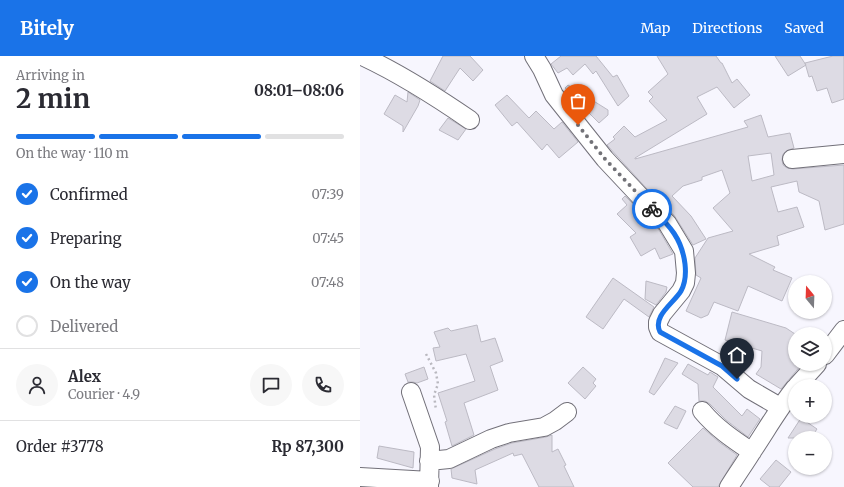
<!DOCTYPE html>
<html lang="en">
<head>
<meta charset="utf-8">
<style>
  body { margin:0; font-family:Merriweather,serif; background:#f7f7f7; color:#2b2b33; height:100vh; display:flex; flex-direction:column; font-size:15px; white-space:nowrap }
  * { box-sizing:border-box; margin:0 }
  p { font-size:13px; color:#7c7c81 }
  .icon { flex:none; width:22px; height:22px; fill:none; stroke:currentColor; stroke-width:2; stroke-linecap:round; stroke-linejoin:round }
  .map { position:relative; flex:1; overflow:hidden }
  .side { display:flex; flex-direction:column; background:#fff; width:360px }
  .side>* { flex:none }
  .needle { width:26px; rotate:341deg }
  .tools { position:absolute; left:428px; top:219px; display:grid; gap:8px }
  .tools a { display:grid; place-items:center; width:44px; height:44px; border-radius:50%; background:#fff; box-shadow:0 1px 3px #0004; font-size:20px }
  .pin { position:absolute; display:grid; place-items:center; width:34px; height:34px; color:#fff; margin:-41px -17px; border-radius:50% 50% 50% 0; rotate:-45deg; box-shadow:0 0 4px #0007 }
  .pin .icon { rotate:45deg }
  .courier { position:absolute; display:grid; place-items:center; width:40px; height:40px; margin:-20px; border:3px solid #1a73e8; border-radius:50%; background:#fff; color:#222; box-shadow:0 1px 5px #0007 }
  .overview em { font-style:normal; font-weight:700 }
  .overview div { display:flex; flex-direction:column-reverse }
  .overview { display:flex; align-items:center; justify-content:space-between; height:68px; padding:0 16px }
  h1 { font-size:26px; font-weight:700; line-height:30px }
  .bar { display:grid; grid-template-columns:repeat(4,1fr); gap:6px 4px; align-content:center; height:48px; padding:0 16px }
  .bar i { height:5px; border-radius:3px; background:#e1e1e2 }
  .bar .on { background:#1a73e8 }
  .bar p { grid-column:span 4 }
  .line { display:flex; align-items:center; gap:10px; padding:0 16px; border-top:1px solid #e1e1e2 }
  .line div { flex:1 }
  .round { display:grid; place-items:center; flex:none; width:42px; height:42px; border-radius:21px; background:#f7f7f7 }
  ol { padding:0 16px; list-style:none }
  li { display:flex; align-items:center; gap:12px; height:44px }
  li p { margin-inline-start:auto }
  li .icon { padding:4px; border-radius:50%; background:#1a73e8; color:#fff; stroke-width:4 }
  li:last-child { color:#7c7c81 }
  li i { width:22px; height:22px; border:2px solid #e1e1e2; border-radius:50% }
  header { display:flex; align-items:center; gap:24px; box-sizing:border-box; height:56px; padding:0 20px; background:#1a73e8; color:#fff }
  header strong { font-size:19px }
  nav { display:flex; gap:22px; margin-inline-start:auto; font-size:14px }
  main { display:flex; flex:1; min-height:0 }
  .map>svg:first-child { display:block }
</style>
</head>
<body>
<header>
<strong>Bitely</strong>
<nav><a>Map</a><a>Directions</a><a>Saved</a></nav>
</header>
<main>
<section class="side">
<div class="overview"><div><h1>2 min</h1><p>Arriving in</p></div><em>08:01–08:06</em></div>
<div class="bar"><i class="on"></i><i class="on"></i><i class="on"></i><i></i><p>On the way · 110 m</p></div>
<ol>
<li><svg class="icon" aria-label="check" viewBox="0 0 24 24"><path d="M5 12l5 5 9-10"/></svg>Confirmed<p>07:39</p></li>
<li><svg class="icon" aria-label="check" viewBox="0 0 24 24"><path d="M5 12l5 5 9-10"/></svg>Preparing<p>07:45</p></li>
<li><svg class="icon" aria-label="check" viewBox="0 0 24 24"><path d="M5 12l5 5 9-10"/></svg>On the way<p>07:48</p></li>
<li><i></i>Delivered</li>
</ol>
<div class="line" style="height:72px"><a class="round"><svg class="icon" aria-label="person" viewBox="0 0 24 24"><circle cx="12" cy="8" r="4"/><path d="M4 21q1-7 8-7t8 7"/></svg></a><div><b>Alex</b><p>Courier · 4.9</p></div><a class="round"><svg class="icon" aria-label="chat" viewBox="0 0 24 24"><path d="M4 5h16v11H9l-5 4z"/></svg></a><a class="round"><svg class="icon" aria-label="phone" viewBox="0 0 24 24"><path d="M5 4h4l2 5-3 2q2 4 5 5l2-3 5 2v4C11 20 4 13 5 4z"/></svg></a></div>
<div class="line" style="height:52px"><div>Order #3778</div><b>Rp 87,300</b></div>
</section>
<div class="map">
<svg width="484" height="431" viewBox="0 0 484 431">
  <rect width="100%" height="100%" fill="#f7f6fe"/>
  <!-- building -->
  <path fill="#dddbe4" stroke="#bcbac4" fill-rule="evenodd" d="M 83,0 L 110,0 L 123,14 L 113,25 L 100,12 L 85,35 L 70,25 Z
    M 201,0 L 236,0 L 253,21 L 257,19 L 269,40 L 258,50 L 236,15 L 233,18 L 225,8 L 213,19 L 207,12 L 198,17 L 191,8 Z
    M 297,0 L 356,0 L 361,7 L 362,7 L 372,27 L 377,23 L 390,39 L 374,52 L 357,31 L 337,41 L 347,58 L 275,102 L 275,103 L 388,71 L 384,65 L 401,59 L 408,81 L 430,77 L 434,92 L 426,95 L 423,98 L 422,104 L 423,109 L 427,112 L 433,113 L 484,109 L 484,168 L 465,174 L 459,145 L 439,136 L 437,125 L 411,131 L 418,156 L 437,151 L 444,171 L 417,180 L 419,189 L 389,198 L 415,211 L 413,214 L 432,222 L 422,245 L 388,230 L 378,255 L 354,246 L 348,259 L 341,262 L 326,255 L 341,222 L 336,219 L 335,202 L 348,182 L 373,175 L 353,152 L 370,137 L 362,114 L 342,121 L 342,124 L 323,130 L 312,140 L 331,160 L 346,183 L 333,189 L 314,159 L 298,145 L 247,89 L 255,83 L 253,81 L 264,70 L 275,81 L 307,64 L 289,45 L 293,41 L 288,36 L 308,18 ZM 411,97 L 414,119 L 392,125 L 388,100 Z
    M 415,0 L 440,0 L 446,9 L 428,20 Z
    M 473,0 L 484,0 L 484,43 L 472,47 L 467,32 L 457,35 L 452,20 L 449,21 L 445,7 Z
    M 208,29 L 248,54 L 248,59 L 239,67 L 226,54 L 223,58 L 206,38 L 209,36 L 205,32 Z
    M 48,36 L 60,44 L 58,50 L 43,76 L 43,70 L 24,58 L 35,39 L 47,46 Z
    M 147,39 L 169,62 L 176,55 L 194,73 L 202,66 L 218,86 L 199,102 L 187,88 L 182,94 L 157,66 L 152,70 L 135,49 Z
    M 88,62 L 106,73 L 98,84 L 79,74 Z
    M 265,140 L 299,174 L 313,198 L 300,203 L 295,192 L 281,200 L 270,181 L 276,177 L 257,158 L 267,149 L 262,143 Z
    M 253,222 L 294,251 L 289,261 L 264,243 L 243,273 L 226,261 Z
    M 286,225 L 307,231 L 306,236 L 296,249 L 285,243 Z
    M 372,256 L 426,272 L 435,278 L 435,308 L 442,308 L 421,333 L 396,318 L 401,311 L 402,295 L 365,284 Z
    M 117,269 L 121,286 L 135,282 L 143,305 L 130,310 L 138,334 L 104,347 L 114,379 L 92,390 L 85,366 L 87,365 L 78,337 L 115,325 L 106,298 L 76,305 L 73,292 L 80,291 L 74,276 L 88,272 L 91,275 Z
    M 305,302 L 318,307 L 294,339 L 289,336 Z
    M 328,308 L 348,319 L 350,316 L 358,321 L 353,331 L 382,360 L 387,353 L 400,363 L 388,381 L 366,364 L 350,348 L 345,345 L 339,345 L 338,328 L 322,318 Z
    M 64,311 L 68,323 L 57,327 L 53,326 L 48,326 L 45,318 Z
    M 223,311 L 236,323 L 233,327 L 236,330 L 225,343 L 208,327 Z
    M 315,350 L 326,355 L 317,373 L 304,367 Z
    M 441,362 L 457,373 L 451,382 L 428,382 Z
    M 343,372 L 359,386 L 377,399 L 358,431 L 333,431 L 308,407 Z
    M 192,379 L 192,396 L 198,393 L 206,409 L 204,410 L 214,431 L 179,431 L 162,398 L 154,400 L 153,397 L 115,414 L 117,428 L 92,422 L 91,413 L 135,393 L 152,387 L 186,381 Z
    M 19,390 L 54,396 L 53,412 L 17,402 Z
    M 416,404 L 431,416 L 419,431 L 410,431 L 400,423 Z"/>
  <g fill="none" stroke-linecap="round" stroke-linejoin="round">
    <defs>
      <path id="street" d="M 2,0 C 41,18 75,40 110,64
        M 174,0 L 182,13 L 194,39 L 245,103 L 291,152 L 307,167 L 324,195 L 326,217 L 325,227 L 321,235 L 302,258 L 298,266 L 298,271 L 300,276 L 362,310 L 389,333 L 420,351
        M 432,103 L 484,98
        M 465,299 L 484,274
        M 437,330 L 457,308
        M 51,336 L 70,391 L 69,431
        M 342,355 C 356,372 374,384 392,396
        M 69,405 L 89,403 L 131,383 L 149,377 L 184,371 L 195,365 L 207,356
        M 0,421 L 70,425
        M 369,431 C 377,418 385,407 393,394 C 407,373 419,352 435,332"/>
    </defs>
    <!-- street casing -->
    <use href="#street" stroke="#727079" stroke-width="20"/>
    <!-- path -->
    <path stroke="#b9b8bf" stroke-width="2.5" stroke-dasharray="2 3" stroke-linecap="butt" d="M 66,298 L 76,317 L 78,328 L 74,339 L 76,354"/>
    <!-- street -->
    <use href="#street" stroke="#fff" stroke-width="18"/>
  </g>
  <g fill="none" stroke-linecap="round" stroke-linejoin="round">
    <!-- done -->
    <path stroke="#727277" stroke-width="4" stroke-dasharray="0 7.2" d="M 218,69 L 245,103 L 292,153"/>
    <!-- route -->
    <path stroke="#1a73e8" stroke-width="5" d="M 292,153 C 310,170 322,183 325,208 C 326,217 326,226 321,235 C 314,247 292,260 300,276 L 362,310 L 377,323"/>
  </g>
</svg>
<div class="tools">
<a><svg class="needle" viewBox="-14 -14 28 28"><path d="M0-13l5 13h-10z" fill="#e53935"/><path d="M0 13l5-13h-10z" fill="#7c7c81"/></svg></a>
<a><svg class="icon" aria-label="layers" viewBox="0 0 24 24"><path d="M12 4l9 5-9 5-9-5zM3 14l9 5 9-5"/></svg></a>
<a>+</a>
<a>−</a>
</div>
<div class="pin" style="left:218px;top:69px;background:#ea580c"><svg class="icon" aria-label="bag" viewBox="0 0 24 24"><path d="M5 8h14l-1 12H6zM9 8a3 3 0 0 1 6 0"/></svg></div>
<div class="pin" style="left:377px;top:323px;background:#1f2937"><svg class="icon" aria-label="home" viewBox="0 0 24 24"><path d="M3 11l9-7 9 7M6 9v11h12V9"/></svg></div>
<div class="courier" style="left:292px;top:153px"><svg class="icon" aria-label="bike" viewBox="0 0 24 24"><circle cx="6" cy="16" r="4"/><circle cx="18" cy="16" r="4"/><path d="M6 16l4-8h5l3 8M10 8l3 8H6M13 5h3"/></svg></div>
</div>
</main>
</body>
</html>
